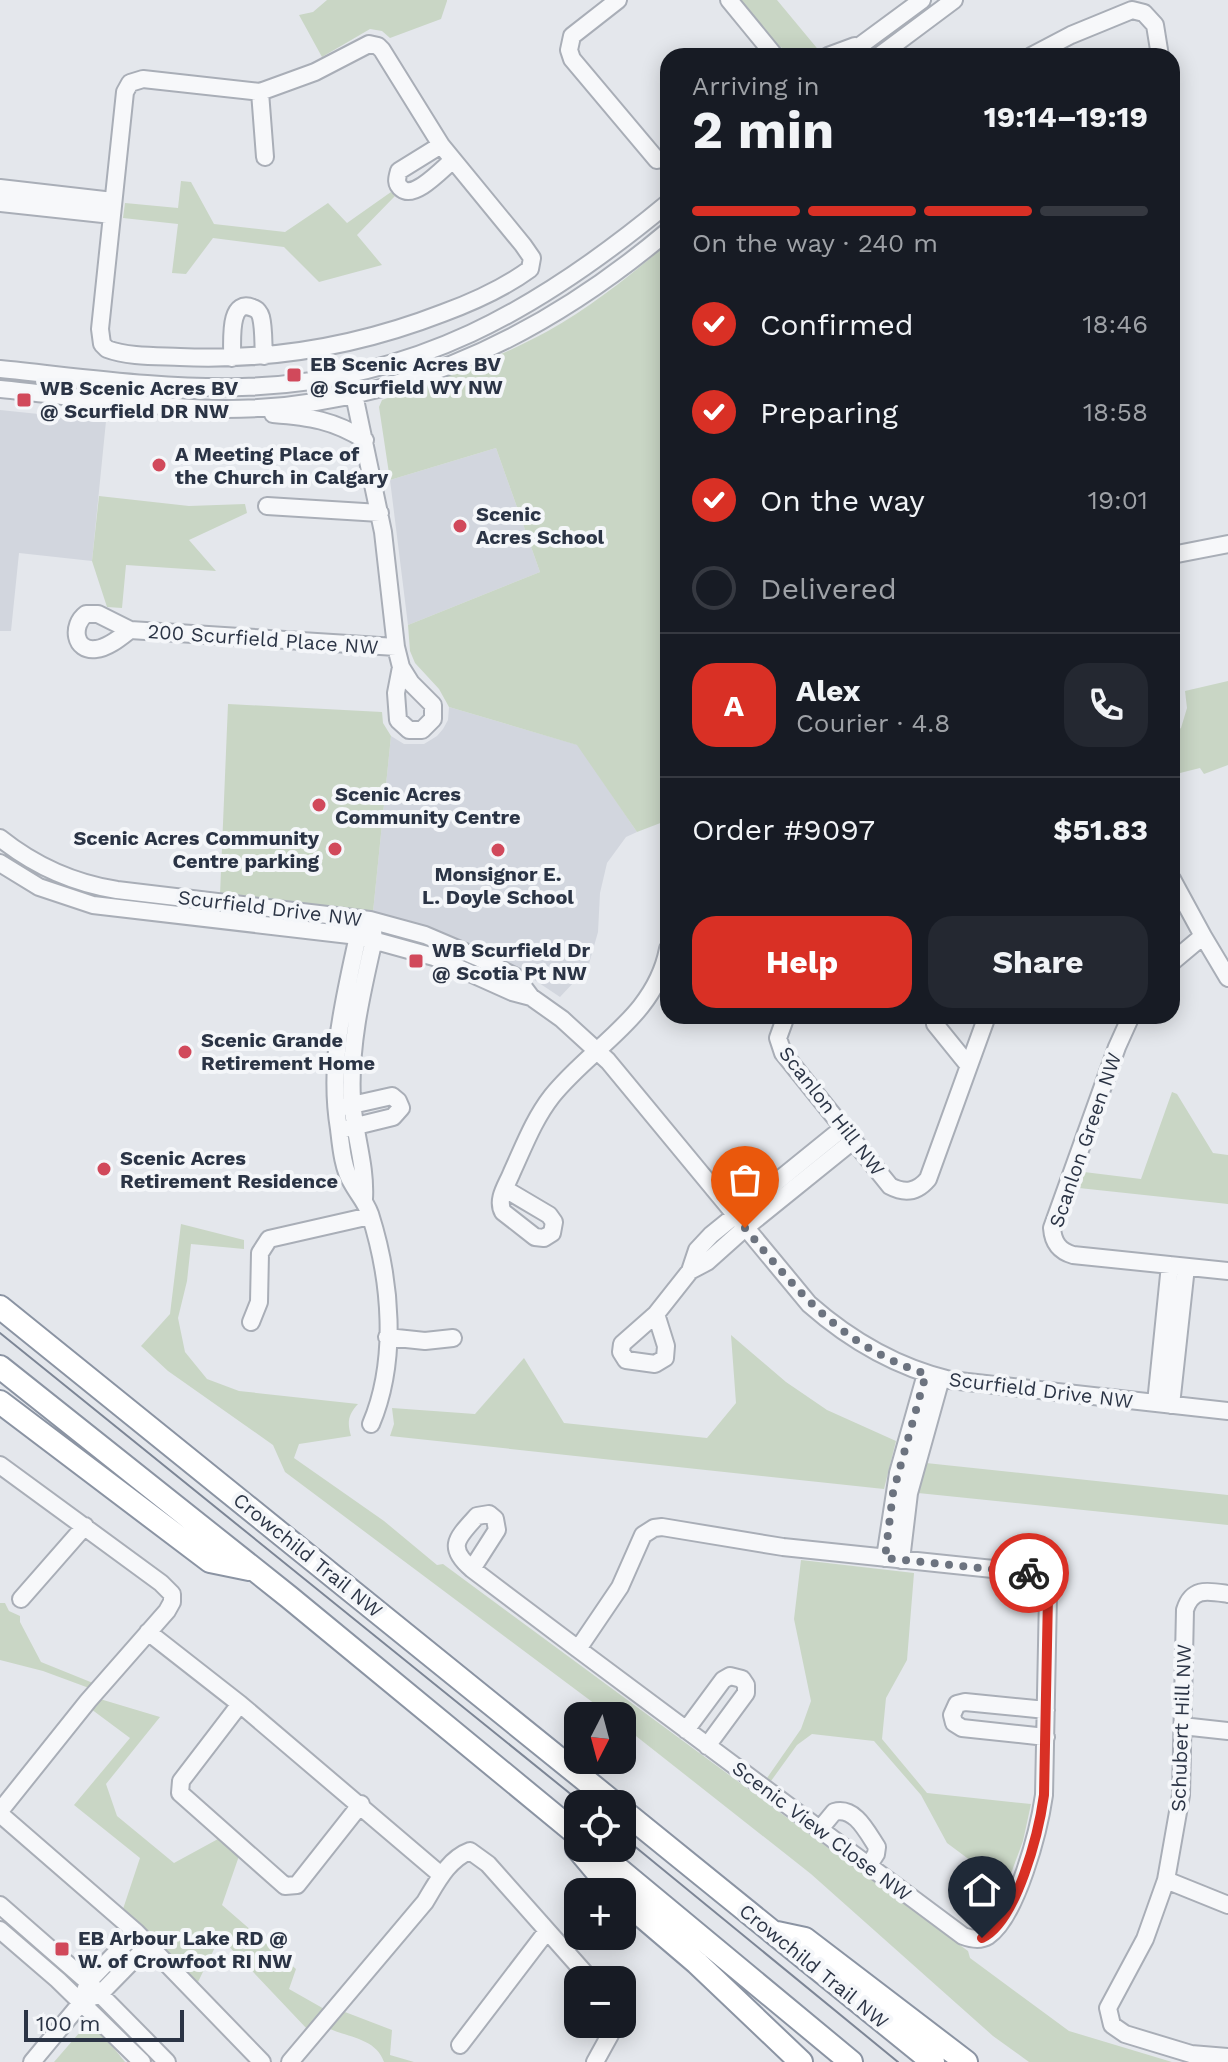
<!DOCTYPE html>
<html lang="en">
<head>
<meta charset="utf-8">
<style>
  body { margin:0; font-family:"Work Sans",sans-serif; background:#242831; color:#f1f3f6; height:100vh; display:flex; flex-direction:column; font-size:30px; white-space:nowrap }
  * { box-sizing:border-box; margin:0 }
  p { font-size:26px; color:#9ea1a6 }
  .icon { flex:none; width:44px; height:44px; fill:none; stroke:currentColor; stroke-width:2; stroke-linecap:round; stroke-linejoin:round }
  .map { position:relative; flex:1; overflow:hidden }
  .details { position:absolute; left:660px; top:48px; width:520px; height:976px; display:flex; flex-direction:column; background:#171b24; border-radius:24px; box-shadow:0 4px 20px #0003 }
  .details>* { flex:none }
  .needle { width:52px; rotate:186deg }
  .tools { position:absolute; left:564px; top:1702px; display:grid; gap:16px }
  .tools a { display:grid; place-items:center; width:72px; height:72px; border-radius:16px; background:#171b24; box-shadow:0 4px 20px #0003; font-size:40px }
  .scale { position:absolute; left:24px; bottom:20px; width:160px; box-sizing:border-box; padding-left:8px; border:4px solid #2b3445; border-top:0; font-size:22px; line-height:28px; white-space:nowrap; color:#2b3445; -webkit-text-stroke:6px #f4f6f9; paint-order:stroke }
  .pin { position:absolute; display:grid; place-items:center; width:68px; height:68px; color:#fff; margin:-82px -34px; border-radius:50% 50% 50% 0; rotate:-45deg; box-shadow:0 0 8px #0007 }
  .pin .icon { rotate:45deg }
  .courier { position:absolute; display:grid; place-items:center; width:80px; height:80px; margin:-40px; border:6px solid #d93025; border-radius:50%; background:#fff; color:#222; box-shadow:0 2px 10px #0007 }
  .summary em { font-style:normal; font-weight:700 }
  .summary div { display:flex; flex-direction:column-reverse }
  .summary { display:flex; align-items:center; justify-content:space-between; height:136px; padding:0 32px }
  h1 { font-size:52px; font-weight:700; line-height:60px }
  .bar { display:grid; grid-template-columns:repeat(4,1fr); gap:12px 8px; align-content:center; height:96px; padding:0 32px }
  .bar i { height:10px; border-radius:6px; background:#363941 }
  .bar .selected { background:#d93025 }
  .bar p { grid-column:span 4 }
  .line { display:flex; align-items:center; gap:20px; padding:0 32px; border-top:2px solid #363941 }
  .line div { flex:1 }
  .round { display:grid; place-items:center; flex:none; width:84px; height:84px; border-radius:24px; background:#242831 }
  ol { padding:0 32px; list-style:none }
  li { display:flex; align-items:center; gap:24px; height:88px }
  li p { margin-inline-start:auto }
  li .icon { padding:8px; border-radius:50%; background:#d93025; color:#fff; stroke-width:4 }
  li:last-child { color:#9ea1a6 }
  li i { width:44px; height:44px; border:4px solid #363941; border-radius:50% }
  .button { display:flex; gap:16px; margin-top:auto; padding:16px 32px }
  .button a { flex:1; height:92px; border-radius:24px; background:#d93025; color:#fff; font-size:32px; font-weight:700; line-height:92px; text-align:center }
  .button a+a { background:#242831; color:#f1f3f6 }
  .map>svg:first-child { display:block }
</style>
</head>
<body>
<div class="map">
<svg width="1228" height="2062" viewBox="0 0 1228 2062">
  <rect width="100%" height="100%" fill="#e4e7ec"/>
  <!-- built -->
  <path fill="#d2d6de" d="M 0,410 L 106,421 L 92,561 L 19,553 L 11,631 L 0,631 Z
    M 496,448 L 540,572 L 408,625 L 390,480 Z
    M 449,707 L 578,745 L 637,832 L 626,837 L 607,863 L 600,893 L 598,932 L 588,967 L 560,997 L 506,961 L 478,947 L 432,928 L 373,912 L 391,736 L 404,744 L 424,744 L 437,736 L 443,729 L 448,720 Z"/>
  <!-- green -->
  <path fill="#c9d6c5" d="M 327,0 L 447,0 L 447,1 L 441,19 L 390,38 L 382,31 L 370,29 L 322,57 L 299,15 L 313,12 Z
    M 739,0 L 777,0 L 821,53 C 784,68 760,25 739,0 Z
    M 181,181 L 191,182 L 214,224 L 285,232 L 328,203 L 347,223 L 391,192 L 395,196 L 357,235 L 382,265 L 319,282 L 284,247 L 213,238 L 186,274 L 172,273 L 178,224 L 123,218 L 125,203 L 178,208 Z
    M 668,243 L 668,823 L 663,822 L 637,832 L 577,745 L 449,707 L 439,689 L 415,663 L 410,651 L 408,625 L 540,572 L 496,448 L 390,480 L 379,407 L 382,400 C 438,380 495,360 548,331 C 591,307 631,275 668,243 Z
    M 99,496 L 189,506 L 245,504 L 247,513 L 189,540 L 216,571 L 126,565 L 122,608 L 107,607 L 92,561 Z
    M 1228,681 L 1228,765 L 1204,774 L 1200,768 L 1176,774 L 1172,779 L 1172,734 L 1181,728 L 1187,708 L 1185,691 Z
    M 228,704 L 382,712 L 383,723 L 391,736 L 373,912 L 220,895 Z
    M 1172,1092 L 1177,1094 L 1213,1153 L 1228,1155 L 1228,1204 L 1079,1188 L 1084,1172 L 1141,1179 Z
    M 181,1224 L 244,1240 L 244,1249 L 191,1244 L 187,1281 L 178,1318 L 185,1352 L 207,1379 L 239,1391 L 358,1404 C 348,1415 347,1422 351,1436 L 299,1444 L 294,1458 L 384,1521 L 437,1565 L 443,1564 L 968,1951 L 970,1958 L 1069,2031 L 1172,2062 L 1029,2062 L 993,2036 L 811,1874 L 622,1725 L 622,1716 L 611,1716 L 285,1472 L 273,1445 L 168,1371 L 141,1346 L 170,1314 Z
    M 731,1335 L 786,1382 L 827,1410 L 896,1441 L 884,1489 L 390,1436 L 394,1424 L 392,1408 L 475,1414 L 524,1358 L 564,1423 L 707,1438 L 736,1403 Z
    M 926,1463 L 1228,1495 L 1228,1525 L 918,1493 Z
    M 801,1560 L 914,1573 L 907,1660 L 886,1698 L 882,1739 L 927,1793 L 1031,1804 L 1023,1841 L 1006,1887 L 947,1843 L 921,1795 L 874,1741 L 812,1734 L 797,1745 L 771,1781 L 767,1778 L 801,1729 L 811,1701 L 794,1619 Z
    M 0,1603 L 5,1603 L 9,1611 L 20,1616 L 20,1622 L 41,1662 L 93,1683 L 89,1688 L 43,1671 L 0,1660 Z
    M 100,1699 L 160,1717 L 106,1784 L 117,1816 L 174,1863 L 218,1839 L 239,1856 L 222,1905 L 296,1969 L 289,1989 L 326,2010 L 308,2030 L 220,1937 L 198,1982 L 123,1909 L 140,1858 L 74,1805 L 130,1738 L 91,1709 Z
    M 345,2012 L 392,2030 L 390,2055 L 414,2062 L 384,2062 C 376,2039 351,2038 330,2029 Z
    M 87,2028 C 103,2031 115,2050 125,2062 L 54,2062 L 80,2032 Z"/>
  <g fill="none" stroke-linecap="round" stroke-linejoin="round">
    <defs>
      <path id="minor" d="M 618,0 L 572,36 L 569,50 L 572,59 L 657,160
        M 729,0 L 775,56
        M 369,44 L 378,46 L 382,50 L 441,145 L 523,245 L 532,258 L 530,269 C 504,288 473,302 443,313 C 358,346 271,361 180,357 C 157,356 128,357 107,349 L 102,344 L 100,329 L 125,92 L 130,83 L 143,79 L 260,92 L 315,72 Z
        M 828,56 L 855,46
        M 846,56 L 922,0
        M 879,56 L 954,0
        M 1031,56 L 1071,35 L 1132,10 L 1144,13 L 1155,25 L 1160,56
        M 260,92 L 265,157
        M 441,145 L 399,171 C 397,178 395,184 402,189 C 415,199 442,169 453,160
        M 0,188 L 113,201
        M 0,203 L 112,215
        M 232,358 C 233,345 227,297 253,308 C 257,309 260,313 261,317 C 264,329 263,344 264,356
        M 0,369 C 80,377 161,389 242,387 C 414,382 539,310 668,203
        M 352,385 L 383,532 L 396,647 L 401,667
        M 0,389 C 58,395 117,403 176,407 C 363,422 527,350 668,231
        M 273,414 C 310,417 333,420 365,440
        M 267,506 L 380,513
        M 1172,555 L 1228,544
        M 86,614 L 98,614 L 130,630 C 121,637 108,648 96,649 C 74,652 71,625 86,614 Z
        M 130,630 L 396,647
        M 401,667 L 411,683 L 433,705 L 433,719 L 422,730 L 409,730 L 398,720 L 396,693 Z
        M 0,838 C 35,866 73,883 117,890 L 370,920 L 425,935 L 479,958 L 516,977 L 531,997 L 562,1019 L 608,1061 L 809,1304 C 851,1341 896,1367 950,1380 L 1228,1411
        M 0,863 L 39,887 L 93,905 L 358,936 L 434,957 L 512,992 L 531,997
        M 1172,879 L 1203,936
        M 363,929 L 358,936 C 344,1000 328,1063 339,1129 C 341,1146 343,1169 352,1183 C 358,1194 365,1201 370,1214 C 391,1280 398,1360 371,1424
        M 1172,962 L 1203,936 L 1228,978
        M 786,1016 L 778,1038 L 783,1053 L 890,1186 C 905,1194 917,1192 928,1179 L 987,1016
        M 934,1016 L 935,1024 L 969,1066
        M 1131,1016 L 1117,1047 L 1052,1228 C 1053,1242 1059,1251 1073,1255 L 1228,1271
        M 343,1107 L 392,1096 L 398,1101 L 401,1108 L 393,1117 L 344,1129
        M 505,1189 L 549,1215 L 554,1222 L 552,1233 L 544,1238 L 535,1237 L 503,1212 C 496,1199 507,1185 512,1172 C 524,1146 534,1119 552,1096 C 592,1046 655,1017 668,949
        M 364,1199 C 366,1165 354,1133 352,1100 C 349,1045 362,992 374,939 L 373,932
        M 690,1271 L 707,1262 L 745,1228 L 854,1140
        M 656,1314 L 666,1346 L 665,1358 L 655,1364 L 626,1360 L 621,1352 L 622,1344 L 656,1314 L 690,1271 L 697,1250 L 711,1235 L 843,1128
        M 251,1322 L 259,1302 L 260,1253 L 269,1239 L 370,1216
        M 387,1337 L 425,1341 L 453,1338
        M 1156,1403 L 1170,1265
        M 1171,1405 L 1186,1267
        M 0,1465 L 161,1583 L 172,1594 L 172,1602 L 167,1611 L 88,1701 L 0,1811
        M 662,1527 L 783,1547 L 1031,1573 L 1043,1581 L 1048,1595 L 1044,1795 C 1039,1830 1017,1916 988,1936 C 980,1941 971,1939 963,1936 L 578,1649 L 620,1587 L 643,1535 L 654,1528 Z
        M 885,1558 L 898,1473 L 926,1374
        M 901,1560 L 909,1493 L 941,1378
        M 472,1569 L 497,1530 L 495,1519 L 489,1514 L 477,1516 C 457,1538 446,1547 472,1569 L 578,1649
        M 1228,1594 C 1208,1591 1192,1587 1185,1610 L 1181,1795 L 1166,1880 L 1228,1905
        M 21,1599 L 85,1526
        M 148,1632 L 240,1704 L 441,1875
        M 240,1704 L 181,1781 L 180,1793 L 285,1886 L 297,1885 L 361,1804
        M 1182,1726 L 1228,1731
        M 686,1730 L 723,1680 L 730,1676 L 742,1679 L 746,1685 L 746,1693 L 707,1746
        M 1046,1737 L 962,1728 L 954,1723 L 952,1715 L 957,1704 L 965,1702 L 1046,1710
        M 0,1814 L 136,1932 L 262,2062
        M 820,1829 L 834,1812 C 855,1806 867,1832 877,1847 L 876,1854 L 869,1865
        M 1166,1880 L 1145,1939 L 1108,2008 L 1112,2025 L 1125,2034 L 1191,2054 L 1228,2057
        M 0,1905 L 88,1982 L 167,2062
        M 0,1930 L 58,1980 L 142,2062
        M 93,1997 L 100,1994 L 148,1945
        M 460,2045 L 547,1931
        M 32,2062 L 81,2003 L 88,1982 L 136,1932
        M 290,2062 L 425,1902 C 436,1884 448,1859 470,1851 L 488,1864 L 591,1980
        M 595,2062 L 616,2024"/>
      <path id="highway" d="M 0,1307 L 615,1804
        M 0,1367 L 289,1597 L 578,1835
        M 0,1402 L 210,1561 L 249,1569
        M 622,1810 L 933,2062
        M 577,1848 L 614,1892
        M 593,1848 L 851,2062
        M 622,1899 L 697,1963 L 801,2062
        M 777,1933 L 805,1939 L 966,2062"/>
    </defs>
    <!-- minor casing -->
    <use href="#minor" stroke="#a9aeb7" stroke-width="20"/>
    <!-- highway casing -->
    <use href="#highway" stroke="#8b94a3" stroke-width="26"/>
    <!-- minor -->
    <use href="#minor" stroke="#f7f8fa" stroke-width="16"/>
    <!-- highway -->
    <use href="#highway" stroke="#fff" stroke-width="22"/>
    <!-- tram -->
    <path stroke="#7d8696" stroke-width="2" d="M 0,1333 L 583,1804
      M 622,1836 L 898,2062"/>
  </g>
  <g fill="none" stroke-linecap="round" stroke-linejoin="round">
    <!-- done -->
    <path stroke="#6c737f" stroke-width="8" stroke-dasharray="0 14.4" d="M 745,1228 C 800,1294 840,1345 926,1374 L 893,1493 L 885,1558 L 1029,1573"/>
    <!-- route -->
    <path stroke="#d93025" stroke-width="10" d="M 982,1938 C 1017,1922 1039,1831 1044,1795 L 1048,1595 L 1043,1581 L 1029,1573"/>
  </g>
  <!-- markers -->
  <g fill="#d1495b" stroke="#f4f6f9" stroke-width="3">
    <rect x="286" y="367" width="16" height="16" rx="4"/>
    <rect x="16" y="392" width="16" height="16" rx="4"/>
    <circle cx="159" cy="465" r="8"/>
    <circle cx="460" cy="526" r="8"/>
    <circle cx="319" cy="805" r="8"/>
    <circle cx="335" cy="849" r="8"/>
    <circle cx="498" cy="850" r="8"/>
    <rect x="408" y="953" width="16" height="16" rx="4"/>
    <circle cx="185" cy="1052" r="8"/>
    <circle cx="104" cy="1169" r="8"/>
    <rect x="54" y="1941" width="16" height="16" rx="4"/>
  </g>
  <g text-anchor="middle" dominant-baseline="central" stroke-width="8" stroke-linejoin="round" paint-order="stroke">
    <!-- poi labels -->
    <g font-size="20" font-weight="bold" fill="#2b3445" stroke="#f4f6f9" text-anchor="start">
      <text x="310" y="364">EB Scenic Acres BV<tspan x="310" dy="23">@ Scurfield WY NW</tspan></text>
      <text x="40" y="388">WB Scenic Acres BV<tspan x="40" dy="23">@ Scurfield DR NW</tspan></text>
      <text x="175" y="454">A Meeting Place of<tspan x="175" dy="23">the Church in Calgary</tspan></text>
      <text x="476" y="514">Scenic<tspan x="476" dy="23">Acres School</tspan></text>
      <text x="335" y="794">Scenic Acres<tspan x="335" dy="23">Community Centre</tspan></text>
      <text x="319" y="838" text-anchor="end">Scenic Acres Community<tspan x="319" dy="23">Centre parking</tspan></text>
      <text x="498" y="874" text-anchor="middle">Monsignor E.<tspan x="498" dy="23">L. Doyle School</tspan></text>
      <text x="432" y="950">WB Scurfield Dr<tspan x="432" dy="23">@ Scotia Pt NW</tspan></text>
      <text x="201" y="1040">Scenic Grande<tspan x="201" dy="23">Retirement Home</tspan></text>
      <text x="120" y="1158">Scenic Acres<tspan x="120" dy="23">Retirement Residence</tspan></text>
      <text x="78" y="1938">EB Arbour Lake RD @<tspan x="78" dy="23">W. of Crowfoot RI NW</tspan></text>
    </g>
    <!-- street labels -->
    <g font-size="20" fill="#2b3445" stroke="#f4f6f9">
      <text transform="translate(263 639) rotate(4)">200 Scurfield Place NW</text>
      <text transform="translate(270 908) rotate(7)">Scurfield Drive NW</text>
      <text transform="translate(832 1111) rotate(52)">Scanlon Hill NW</text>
      <text transform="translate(1085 1140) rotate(-71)">Scanlon Green NW</text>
      <text transform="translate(1041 1390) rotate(7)">Scurfield Drive NW</text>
      <text transform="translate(308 1555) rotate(39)">Crowchild Trail NW</text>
      <text transform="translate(1181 1728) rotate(-88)">Schubert Hill NW</text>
      <text transform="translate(822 1831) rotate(37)">Scenic View Close NW</text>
      <text transform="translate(814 1966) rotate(39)">Crowchild Trail NW</text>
    </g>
  </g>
</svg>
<div class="tools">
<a><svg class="needle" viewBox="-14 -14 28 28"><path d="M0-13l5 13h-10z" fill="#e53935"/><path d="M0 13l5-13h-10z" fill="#9ea1a6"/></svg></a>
<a><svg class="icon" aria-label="locate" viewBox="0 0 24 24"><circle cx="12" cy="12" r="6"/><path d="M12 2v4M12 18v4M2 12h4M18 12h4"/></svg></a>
<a>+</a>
<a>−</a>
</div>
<div class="scale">100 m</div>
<div class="pin" style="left:745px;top:1228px;background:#ea580c"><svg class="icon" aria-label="bag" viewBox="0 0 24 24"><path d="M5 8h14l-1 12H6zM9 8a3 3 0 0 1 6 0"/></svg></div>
<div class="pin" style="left:982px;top:1938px;background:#1f2937"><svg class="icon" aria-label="home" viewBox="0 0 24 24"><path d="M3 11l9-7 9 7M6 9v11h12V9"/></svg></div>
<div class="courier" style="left:1029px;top:1573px"><svg class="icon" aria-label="bike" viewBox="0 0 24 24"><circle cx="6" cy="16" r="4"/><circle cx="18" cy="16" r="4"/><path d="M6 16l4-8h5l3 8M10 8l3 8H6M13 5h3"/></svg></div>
<section class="details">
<div class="summary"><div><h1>2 min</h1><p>Arriving in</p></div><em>19:14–19:19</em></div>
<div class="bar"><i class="selected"></i><i class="selected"></i><i class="selected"></i><i></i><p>On the way · 240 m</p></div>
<ol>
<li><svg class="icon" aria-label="check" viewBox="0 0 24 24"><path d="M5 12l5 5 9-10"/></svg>Confirmed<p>18:46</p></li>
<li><svg class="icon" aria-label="check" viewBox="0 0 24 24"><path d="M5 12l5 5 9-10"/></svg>Preparing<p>18:58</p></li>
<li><svg class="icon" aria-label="check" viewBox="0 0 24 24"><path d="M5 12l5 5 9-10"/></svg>On the way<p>19:01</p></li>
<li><i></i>Delivered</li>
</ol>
<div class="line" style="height:144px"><b class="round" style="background:#d93025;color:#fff">A</b><div><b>Alex</b><p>Courier · 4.8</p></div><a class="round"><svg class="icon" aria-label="phone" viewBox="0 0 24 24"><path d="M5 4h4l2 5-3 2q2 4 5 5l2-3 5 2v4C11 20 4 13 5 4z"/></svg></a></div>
<div class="line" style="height:104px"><div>Order #9097</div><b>$51.83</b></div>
<div class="button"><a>Help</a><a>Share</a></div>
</section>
</div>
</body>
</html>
